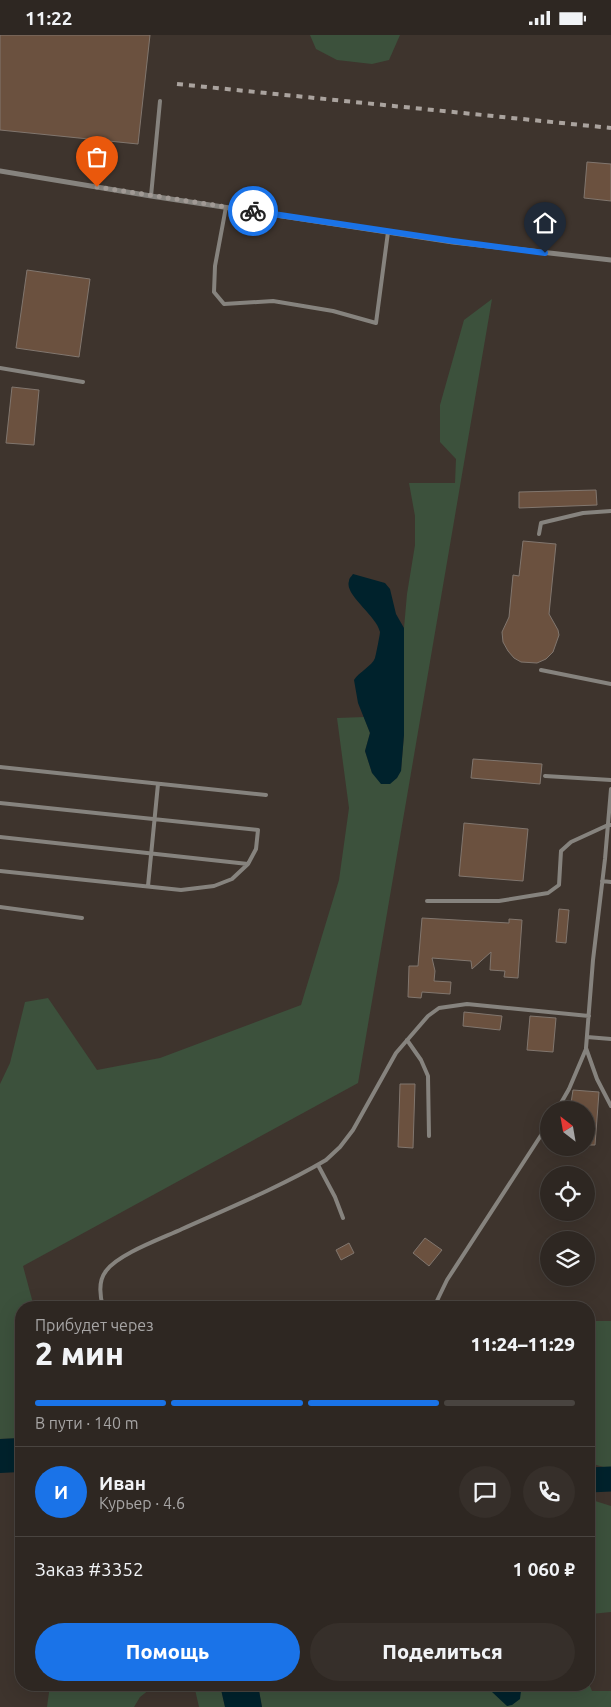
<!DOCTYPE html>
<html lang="ru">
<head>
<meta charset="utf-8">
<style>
  body { margin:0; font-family:Ubuntu,sans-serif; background:#362f2a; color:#f1f3f6; height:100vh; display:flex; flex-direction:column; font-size:19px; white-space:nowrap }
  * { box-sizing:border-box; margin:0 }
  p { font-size:16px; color:#a7a5a5 }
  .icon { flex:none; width:28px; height:28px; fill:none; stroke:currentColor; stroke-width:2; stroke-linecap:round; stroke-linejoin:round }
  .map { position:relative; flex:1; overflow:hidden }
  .panel { position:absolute; left:15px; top:1266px; width:580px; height:390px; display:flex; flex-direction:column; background:#2e2722; border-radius:20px; box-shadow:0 5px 20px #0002,0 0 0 1px #494440 }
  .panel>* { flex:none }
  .needle { width:32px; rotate:329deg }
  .controls { position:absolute; left:540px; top:1066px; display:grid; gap:10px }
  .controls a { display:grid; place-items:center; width:55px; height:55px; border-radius:50%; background:#2e2722; box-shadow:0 5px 20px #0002,0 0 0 1px #494440; font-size:25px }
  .pin { position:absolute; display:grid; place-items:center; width:42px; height:42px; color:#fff; margin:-51px -21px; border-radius:50% 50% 50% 0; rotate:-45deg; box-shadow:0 0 5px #0007 }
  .pin .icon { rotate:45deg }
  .courier { position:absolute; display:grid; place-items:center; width:50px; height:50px; margin:-25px; border:4px solid #1a73e8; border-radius:50%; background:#fff; color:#222; box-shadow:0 1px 6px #0007 }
  .overview em { font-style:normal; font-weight:800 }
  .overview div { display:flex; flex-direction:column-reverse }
  .overview { display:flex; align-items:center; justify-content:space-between; height:85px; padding:0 20px }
  h1 { font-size:32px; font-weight:800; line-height:38px }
  .bar { display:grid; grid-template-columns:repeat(4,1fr); gap:8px 5px; align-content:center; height:60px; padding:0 20px }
  .bar i { height:6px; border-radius:4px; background:#494440 }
  .bar .selected { background:#1a73e8 }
  .bar p { grid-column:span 4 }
  .line { display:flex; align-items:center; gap:12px; padding:0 20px; border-top:1px solid #494440 }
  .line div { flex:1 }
  .round { display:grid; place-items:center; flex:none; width:52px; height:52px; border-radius:26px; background:#362f2a }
  .cta { display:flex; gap:10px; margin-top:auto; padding:10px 20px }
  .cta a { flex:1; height:58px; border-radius:30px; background:#1a73e8; color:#fff; font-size:20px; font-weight:800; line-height:58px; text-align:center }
  .cta a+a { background:#362f2a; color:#f1f3f6 }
  .status { display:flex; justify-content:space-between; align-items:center; height:35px; padding:0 25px; background:#2e2722; direction:ltr }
  .status svg { height:14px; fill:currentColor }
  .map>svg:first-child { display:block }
</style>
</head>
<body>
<div class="status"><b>11:22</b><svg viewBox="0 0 49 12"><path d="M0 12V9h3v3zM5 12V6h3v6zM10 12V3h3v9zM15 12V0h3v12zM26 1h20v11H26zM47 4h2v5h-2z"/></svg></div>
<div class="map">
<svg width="611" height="1672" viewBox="0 0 611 1672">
  <rect width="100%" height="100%" fill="#3e342d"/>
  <!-- green -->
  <path fill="#3c513c" d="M 310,0 L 400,0 L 389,25 L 372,29 L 337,25 L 316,14 Z
    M 492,264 L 358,1048 L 23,1231 L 34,1272 L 21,1272 L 21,1403 L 0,1404 L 0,1049 L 10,1028 L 25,967 L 48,963 L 97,1035 L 160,1023 L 301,970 L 339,845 L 349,773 L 337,683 L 364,682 L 370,698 L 365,716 L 372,738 L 401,736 L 404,700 L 404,593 L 407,559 L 415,510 L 415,481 L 409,448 L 455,448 L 456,424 L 440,407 L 440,370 L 464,285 Z
    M 589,1286 L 611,1286 L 611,1434 L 589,1428 Z
    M 589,1464 L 611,1471 L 611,1577 L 591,1579 L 589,1582 Z
    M 589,1649 L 592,1656 L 611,1656 L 611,1672 L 262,1672 L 258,1650 Z
    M 50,1650 L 155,1650 L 140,1662 L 134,1672 L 47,1672 Z
    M 194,1650 L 220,1650 L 225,1672 L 199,1672 Z"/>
  <!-- water -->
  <path fill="#00222c" d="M 353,539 L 385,548 L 390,554 L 396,579 L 404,593 L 404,700 L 401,736 L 397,743 L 390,749 L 381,749 L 372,738 L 365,716 L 370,698 L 358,668 L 354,645 C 359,637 372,631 375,623 C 376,620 380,599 380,597 C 376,580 344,560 349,546 C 349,543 351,542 353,539 Z
    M 21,1403 L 21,1437 L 0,1438 L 0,1404 Z
    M 220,1650 L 258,1650 L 262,1672 L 225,1672 Z
    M 475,1650 L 519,1650 L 521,1656 L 520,1664 L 512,1670 L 507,1671 L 492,1657 Z"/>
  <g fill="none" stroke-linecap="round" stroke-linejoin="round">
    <!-- river -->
    <path stroke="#00222c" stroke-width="25" d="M 589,1445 L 611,1444"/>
  </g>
  <!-- building -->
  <path fill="#6b513f" stroke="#81766e" d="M 0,0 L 150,0 L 138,109 L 0,95 Z
    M 587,127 L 611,129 L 611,166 L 584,163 Z
    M 27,235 L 90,244 L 79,322 L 16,313 Z
    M 12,352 L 39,355 L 34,410 L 6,408 Z
    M 596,455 L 597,470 L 519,473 L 519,457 Z
    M 523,506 L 556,509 L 549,579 L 558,595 L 559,600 L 553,617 L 546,624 L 537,628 L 521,627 L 514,623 L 508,616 L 503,607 L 502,597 L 509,582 L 513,540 L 519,541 Z
    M 473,724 L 542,729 L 540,749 L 471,743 Z
    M 464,788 L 528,794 L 523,846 L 459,841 Z
    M 559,874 L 569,875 L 566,908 L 556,907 Z
    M 422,883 L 509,888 L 509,884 L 522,885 L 518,943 L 504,942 L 505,936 L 490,935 L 491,917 L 472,934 L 471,926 L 432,923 L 435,936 L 434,946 L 451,947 L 450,959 L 422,957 L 421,963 L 408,962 L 409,931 L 418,931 Z
    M 464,977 L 502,981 L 500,995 L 463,991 Z
    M 530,981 L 556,983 L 553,1017 L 527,1015 Z
    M 400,1049 L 415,1049 L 413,1113 L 398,1112 Z
    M 573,1055 L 599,1057 L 595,1110 L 586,1110 L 586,1075 L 570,1075 Z
    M 425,1203 L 442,1215 L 429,1231 L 413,1218 Z
    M 349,1208 L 354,1218 L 341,1225 L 336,1215 Z"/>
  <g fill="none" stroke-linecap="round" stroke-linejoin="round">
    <!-- service -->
    <path stroke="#86837e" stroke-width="4" d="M 151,161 L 160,66
      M 226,172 L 215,231 L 214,257 L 224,269 L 273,266 L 333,276 L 376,288 L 388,197
      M 0,333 L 83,347
      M 539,499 L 541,488 L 583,478 L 611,476
      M 541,635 L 611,649
      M 0,732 L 266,760
      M 545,741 L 611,745
      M 611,754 L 605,824 L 593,925 L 586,1013 L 597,1044 L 611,1071
      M 0,768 L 258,795 L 256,814 L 248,829 L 232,844 L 214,851 L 181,855 L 0,836
      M 0,802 L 248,829
      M 602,846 L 611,847
      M 148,851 L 158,749
      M 427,866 L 499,866 L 548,858 L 559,850 L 561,816 L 571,807 L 608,790 L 611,790
      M 0,872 L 82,883
      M 587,1002 L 611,1004
      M 407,1005 L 421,1025 L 428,1041 L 429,1101
      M 557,1075 L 569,1054 L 586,1014
      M 318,1130 L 335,1162 L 343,1183
      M 103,1272 C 100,1261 98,1246 106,1236 C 118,1219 163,1203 182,1194 C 229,1173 282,1151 326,1125 L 340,1112 L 353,1095 L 396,1018 L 428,981 L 439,973 L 467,969 L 589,981
      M 434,1272 L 447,1245 L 549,1088"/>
    <!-- minor -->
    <path stroke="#86837e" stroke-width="5" d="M 0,136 L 151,161 L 453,207 L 611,225"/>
    <!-- rail -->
    <path stroke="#aaa39e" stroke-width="4" stroke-dasharray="6 6" stroke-linecap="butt" d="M 177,49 L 611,93"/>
  </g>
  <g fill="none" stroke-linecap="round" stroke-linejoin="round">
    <!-- done -->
    <path stroke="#a19a95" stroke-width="5" stroke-dasharray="0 9" d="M 97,152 L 253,176"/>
    <!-- route -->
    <path stroke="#1a73e8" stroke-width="6" d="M 253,176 L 453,206 L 545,218"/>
  </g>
</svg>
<div class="controls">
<a><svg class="needle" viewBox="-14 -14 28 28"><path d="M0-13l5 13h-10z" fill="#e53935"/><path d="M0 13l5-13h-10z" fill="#a7a5a5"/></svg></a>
<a><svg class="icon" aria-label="locate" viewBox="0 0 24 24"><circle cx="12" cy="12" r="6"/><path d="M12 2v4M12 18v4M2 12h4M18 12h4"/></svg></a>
<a><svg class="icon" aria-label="layers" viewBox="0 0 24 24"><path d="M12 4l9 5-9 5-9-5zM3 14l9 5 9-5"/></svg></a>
</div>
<div class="pin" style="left:97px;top:152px;background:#ea580c"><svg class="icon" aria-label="bag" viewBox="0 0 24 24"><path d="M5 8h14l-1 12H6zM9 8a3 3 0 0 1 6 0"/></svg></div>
<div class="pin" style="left:545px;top:218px;background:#1f2937"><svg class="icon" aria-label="home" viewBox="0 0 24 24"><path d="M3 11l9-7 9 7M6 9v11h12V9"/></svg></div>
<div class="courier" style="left:253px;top:176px"><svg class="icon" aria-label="bike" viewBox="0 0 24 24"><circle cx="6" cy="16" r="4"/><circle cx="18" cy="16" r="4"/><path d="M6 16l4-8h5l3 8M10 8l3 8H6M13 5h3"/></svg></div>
<section class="panel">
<div class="overview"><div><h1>2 мин</h1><p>Прибудет через</p></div><em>11:24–11:29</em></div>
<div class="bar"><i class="selected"></i><i class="selected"></i><i class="selected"></i><i></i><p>В пути · 140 m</p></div>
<div class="line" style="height:90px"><b class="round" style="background:#1a73e8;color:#fff">И</b><div><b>Иван</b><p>Курьер · 4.6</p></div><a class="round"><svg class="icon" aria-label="chat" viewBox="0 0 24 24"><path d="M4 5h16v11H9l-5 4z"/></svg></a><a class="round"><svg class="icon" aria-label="phone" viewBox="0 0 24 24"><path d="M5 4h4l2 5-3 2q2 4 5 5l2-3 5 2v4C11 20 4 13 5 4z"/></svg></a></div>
<div class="line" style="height:65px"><div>Заказ #3352</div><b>1 060 ₽</b></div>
<div class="cta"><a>Помощь</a><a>Поделиться</a></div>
</section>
</div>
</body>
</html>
